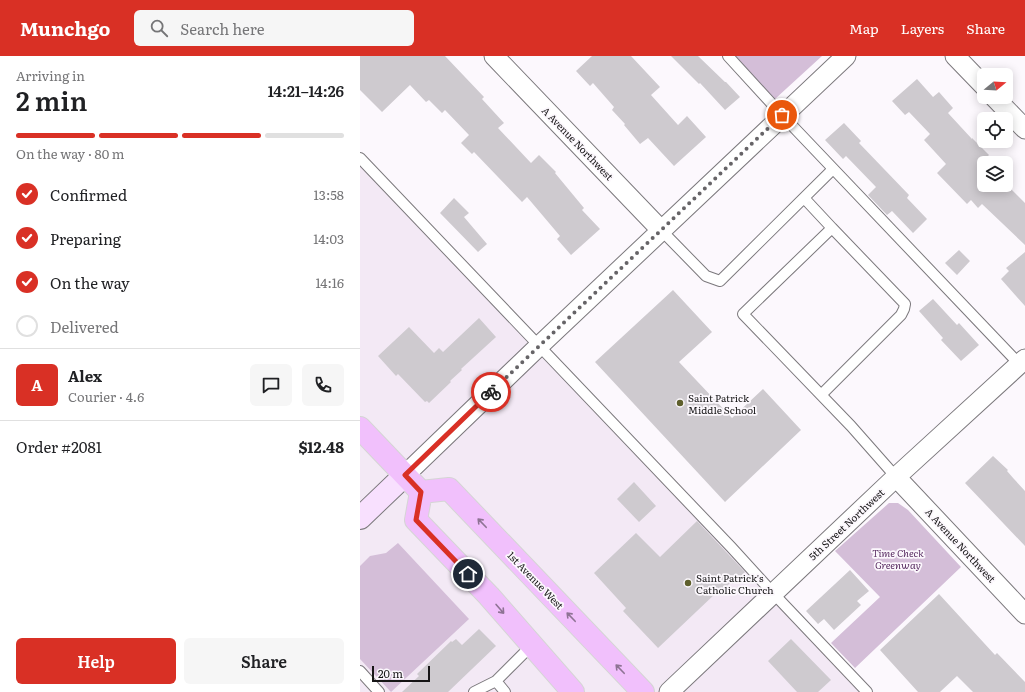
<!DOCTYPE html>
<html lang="en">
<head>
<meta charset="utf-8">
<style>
  body { margin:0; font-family:Literata,serif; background:#f6f6f6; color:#202124; height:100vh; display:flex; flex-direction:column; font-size:15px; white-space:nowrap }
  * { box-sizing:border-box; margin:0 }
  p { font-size:13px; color:#757577 }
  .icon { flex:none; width:22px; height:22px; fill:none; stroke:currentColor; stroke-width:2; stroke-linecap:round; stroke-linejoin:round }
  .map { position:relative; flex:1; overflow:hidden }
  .drawer { display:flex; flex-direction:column; background:#fff; width:360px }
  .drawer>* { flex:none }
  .needle { width:26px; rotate:72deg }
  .buttons { position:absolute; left:617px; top:12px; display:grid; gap:8px }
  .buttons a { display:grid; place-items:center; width:36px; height:36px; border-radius:6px; background:#fff; box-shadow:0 2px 10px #0003; font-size:20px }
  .scale { position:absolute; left:12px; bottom:10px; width:58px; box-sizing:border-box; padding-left:4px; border:2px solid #161516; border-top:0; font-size:11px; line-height:14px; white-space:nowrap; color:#161516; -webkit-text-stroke:3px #fcf8fd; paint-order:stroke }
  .pin { position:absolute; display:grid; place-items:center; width:34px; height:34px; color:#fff; margin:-17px; border:2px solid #fff; border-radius:50%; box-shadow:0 1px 4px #0007 }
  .courier { position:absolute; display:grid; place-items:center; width:40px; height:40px; margin:-20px; border:3px solid #d93025; border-radius:50%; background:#fff; color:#222; box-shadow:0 1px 5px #0007 }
  .summary em { font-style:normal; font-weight:600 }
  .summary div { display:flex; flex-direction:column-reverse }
  .summary { display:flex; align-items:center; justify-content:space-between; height:68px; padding:0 16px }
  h1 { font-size:26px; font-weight:600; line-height:30px }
  .bar { display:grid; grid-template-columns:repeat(4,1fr); gap:6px 4px; align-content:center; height:48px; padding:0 16px }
  .bar i { height:5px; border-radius:3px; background:#e0e0e0 }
  .bar .active { background:#d93025 }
  .bar p { grid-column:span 4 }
  .line { display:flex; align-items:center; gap:10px; padding:0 16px; border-top:1px solid #e0e0e0 }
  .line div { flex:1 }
  .round { display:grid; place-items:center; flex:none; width:42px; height:42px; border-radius:6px; background:#f6f6f6 }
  ol { padding:0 16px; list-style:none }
  li { display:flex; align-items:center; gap:12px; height:44px }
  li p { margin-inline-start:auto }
  li .icon { padding:4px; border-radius:50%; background:#d93025; color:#fff; stroke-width:4 }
  li:last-child { color:#757577 }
  li i { width:22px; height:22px; border:2px solid #e0e0e0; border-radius:50% }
  .primary-button { display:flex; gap:8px; margin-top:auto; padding:8px 16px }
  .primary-button a { flex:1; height:46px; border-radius:6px; background:#d93025; color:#fff; font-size:16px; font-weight:600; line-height:46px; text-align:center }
  .primary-button a+a { background:#f6f6f6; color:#202124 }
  header { display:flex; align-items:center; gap:24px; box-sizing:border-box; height:56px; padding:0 20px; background:#d93025; color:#fff }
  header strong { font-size:19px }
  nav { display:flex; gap:22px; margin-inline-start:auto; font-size:14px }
  .search { width:280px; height:36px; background:#f6f6f6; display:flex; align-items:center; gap:10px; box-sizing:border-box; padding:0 14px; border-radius:6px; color:#757577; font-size:15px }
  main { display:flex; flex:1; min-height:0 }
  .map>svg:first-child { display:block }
</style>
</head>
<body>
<header>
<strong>Munchgo</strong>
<div class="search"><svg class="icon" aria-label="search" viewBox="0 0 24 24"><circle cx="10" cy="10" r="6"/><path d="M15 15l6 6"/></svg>Search here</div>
<nav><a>Map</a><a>Layers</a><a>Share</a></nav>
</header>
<main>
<section class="drawer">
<div class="summary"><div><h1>2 min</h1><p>Arriving in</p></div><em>14:21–14:26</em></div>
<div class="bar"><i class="active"></i><i class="active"></i><i class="active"></i><i></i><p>On the way · 80 m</p></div>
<ol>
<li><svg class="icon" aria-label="check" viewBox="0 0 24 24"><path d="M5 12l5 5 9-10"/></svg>Confirmed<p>13:58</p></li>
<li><svg class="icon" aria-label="check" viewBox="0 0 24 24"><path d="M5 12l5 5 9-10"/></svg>Preparing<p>14:03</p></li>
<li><svg class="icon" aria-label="check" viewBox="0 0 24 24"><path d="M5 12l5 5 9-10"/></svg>On the way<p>14:16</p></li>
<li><i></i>Delivered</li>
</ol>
<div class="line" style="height:72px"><b class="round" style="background:#d93025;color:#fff">A</b><div><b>Alex</b><p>Courier · 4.6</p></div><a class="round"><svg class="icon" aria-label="chat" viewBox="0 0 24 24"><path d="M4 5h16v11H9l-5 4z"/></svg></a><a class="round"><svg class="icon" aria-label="phone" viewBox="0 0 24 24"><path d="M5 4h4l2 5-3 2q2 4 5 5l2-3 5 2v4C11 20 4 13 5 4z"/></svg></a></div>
<div class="line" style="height:52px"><div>Order #2081</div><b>$12.48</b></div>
<div class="primary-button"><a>Help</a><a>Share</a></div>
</section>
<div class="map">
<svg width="665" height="636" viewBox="0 0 665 636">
  <rect width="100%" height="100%" fill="#fcf8fd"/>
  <!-- built -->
  <path fill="#f3e9f5" d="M 0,103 L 507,636 L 0,636 Z"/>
  <!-- green -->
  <path fill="#d4bed8" d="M 375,0 L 462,0 L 415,43 Z
    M 529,447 L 538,447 L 548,454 L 601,511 L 495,612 L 471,587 L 520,541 L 475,495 Z
    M 38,487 L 109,563 L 31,636 L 0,603 L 0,510 L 10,500 L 26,497 Z"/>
  <!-- building -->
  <path fill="#cecacf" d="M 0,0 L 85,0 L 124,41 L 122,43 L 144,67 L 138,72 L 171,107 L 179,99 L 196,116 L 195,117 L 224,152 L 222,154 L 240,173 L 211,199 L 197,183 L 200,180 L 167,141 L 162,146 L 114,96 L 112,98 L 101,87 L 109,79 L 85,54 L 82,57 L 69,44 L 66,46 L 50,29 L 22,56 L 0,34 Z
    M 232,0 L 271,0 L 300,31 L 291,39 L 318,69 L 327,60 L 346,81 L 314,110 L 288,82 L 280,88 L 264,69 L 265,68 L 252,54 L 254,51 L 233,27 L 230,30 L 216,15 Z
    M 311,0 L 338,0 L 365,26 L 366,26 L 380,41 L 365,54 L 340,27 L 339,28 Z
    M 557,23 L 573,41 L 579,36 L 593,52 L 588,57 L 612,83 L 612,82 L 629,99 L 624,104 L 628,107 L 624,107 L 624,129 L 646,129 L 646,126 L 650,130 L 649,131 L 665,147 L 665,189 L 622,148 L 618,152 L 611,144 L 607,148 L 577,117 L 586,108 L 564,84 L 570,78 L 549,56 L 545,59 L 532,45 Z
    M 484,67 L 501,85 L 499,87 L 549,139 L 547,142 L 567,163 L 553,177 L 532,155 L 527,159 L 508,139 L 516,131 L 486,100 L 483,103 L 465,84 Z
    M 94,142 L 109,157 L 104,161 L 127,188 L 118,196 L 80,157 Z
    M 599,194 L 610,205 L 597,219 L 585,207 Z
    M 665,196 L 665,250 L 641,223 L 649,215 L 646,212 Z
    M 313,234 L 352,276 L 319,306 L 372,362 L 403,333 L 441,374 L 365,446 L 235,306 Z
    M 573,243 L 597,269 L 599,267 L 619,289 L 601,305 L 581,284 L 583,282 L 559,255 Z
    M 119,262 L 136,281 L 101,313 L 102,314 L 90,325 L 91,326 L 69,347 L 67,345 L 65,346 L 38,318 L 36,320 L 18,300 L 49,271 L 74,297 L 79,292 L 83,296 Z
    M 633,400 L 648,414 L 647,415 L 654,423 L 665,435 L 665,490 L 605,427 Z
    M 274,426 L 296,450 L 279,466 L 257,443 Z
    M 337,465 L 385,516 L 373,528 L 371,526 L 358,539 L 356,537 L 298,592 L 263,555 L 266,552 L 234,517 L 276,477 L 300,501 Z
    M 490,514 L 509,535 L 497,545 L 501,549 L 474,574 L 464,563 L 458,568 L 446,555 L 475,528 Z
    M 579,538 L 635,599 L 637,597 L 665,626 L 665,636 L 613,636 L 597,620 L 580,636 L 558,636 L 520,594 Z
    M 119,573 L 136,590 L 88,636 L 42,636 L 59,620 L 57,618 L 91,585 L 92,586 L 96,583 L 102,589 Z
    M 431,583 L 471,624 L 458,636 L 437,636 L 408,605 Z"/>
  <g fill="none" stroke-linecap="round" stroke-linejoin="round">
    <defs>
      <path id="lane" d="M 368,0 L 422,59 L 662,311
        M 0,102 L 371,491 L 413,537 L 507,636
        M 444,142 L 472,172 L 383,258 L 491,370 L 536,421
        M 301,174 L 346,220 L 360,225 L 473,113
        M 461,339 L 541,259 L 544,253 L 545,248 L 472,172
        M 0,615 L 19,636
        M 114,636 L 136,625
        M 145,636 L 136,625 L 172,589"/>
      <path id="street" d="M 134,0 L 301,174
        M 595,0 L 624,30
        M 634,41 L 665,73
        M 45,419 L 179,290 L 486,0
        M 536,421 L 665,558
        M 309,636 L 536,421 L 665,303"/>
      <path id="secondary" d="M 0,462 L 45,419"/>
      <path id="primary" d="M 0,372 L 61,436
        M 61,436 L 89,433 L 283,636
        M 61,436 L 56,464 L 129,540 L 213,636"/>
    </defs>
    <!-- lane casing -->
    <use href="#lane" stroke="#7b787c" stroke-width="12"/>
    <!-- street casing -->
    <use href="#street" stroke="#7b787c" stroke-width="21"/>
    <!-- secondary casing -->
    <use href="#secondary" stroke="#7b787c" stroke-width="24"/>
    <!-- primary casing -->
    <use href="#primary" stroke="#d5d5d5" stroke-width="24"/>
    <!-- lane -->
    <use href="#lane" stroke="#fff" stroke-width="10"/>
    <!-- street -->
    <use href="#street" stroke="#fff" stroke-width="19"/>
    <!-- secondary -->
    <use href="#secondary" stroke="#f8e0fe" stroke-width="22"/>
    <!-- primary -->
    <use href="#primary" stroke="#f1c0fc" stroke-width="22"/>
  </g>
  <!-- one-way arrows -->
  <defs><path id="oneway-shaft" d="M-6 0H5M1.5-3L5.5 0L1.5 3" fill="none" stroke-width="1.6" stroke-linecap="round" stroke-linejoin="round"/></defs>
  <g stroke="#8e7394">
    <use href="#oneway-shaft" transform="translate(122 467) rotate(-134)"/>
    <use href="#oneway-shaft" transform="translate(140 553) rotate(49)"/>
    <use href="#oneway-shaft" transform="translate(211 561) rotate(-134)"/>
    <use href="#oneway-shaft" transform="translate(260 613) rotate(-134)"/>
  </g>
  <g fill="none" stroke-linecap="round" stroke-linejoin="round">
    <!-- done -->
    <path stroke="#666467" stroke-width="4" stroke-dasharray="0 7.2" d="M 131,336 L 422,59"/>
    <!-- route -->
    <path stroke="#d93025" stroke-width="5" d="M 108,518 L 56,464 L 61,436 L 45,419 L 131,336"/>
  </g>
  <!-- markers -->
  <g fill="#5e5f2c" stroke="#fcf8fd" stroke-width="1.5">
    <circle cx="320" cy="347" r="4"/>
    <circle cx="328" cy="527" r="4"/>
  </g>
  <g text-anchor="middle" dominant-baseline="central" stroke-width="3.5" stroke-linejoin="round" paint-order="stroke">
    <!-- street labels -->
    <g font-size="10" fill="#161516" stroke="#fcf8fd">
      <text transform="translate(218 87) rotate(46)">A Avenue Northwest</text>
      <text transform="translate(486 468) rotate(-43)">5th Street Northwest</text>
      <text transform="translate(601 489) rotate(47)">A Avenue Northwest</text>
      <text transform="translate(176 524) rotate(46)">1st Avenue West</text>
    </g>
    <!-- poi labels -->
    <g font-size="10" fill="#161516" stroke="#fcf8fd" text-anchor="start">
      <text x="328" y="341">Saint Patrick<tspan x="328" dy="12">Middle School</tspan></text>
      <text x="336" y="521">Saint Patrick's<tspan x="336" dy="12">Catholic Church</tspan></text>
    </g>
    <!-- park labels -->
    <g font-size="10" font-style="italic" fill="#582c61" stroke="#fcf8fd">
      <text x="538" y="496">Time Check<tspan x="538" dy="12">Greenway</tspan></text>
    </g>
  </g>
</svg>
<div class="buttons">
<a><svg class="needle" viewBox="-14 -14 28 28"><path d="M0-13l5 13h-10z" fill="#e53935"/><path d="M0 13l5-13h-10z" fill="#757577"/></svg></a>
<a><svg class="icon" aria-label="locate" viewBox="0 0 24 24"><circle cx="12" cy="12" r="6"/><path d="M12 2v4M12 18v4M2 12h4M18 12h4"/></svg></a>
<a><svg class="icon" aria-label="layers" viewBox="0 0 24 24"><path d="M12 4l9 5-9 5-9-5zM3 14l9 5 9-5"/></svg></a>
</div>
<div class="scale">20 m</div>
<div class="pin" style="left:422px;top:59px;background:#ea580c"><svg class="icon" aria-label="bag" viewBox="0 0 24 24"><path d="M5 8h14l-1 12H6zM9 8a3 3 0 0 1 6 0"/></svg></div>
<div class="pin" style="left:108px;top:518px;background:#1f2937"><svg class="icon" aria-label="home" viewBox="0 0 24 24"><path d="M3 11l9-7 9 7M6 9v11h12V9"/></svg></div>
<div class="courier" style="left:131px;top:336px"><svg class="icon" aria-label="bike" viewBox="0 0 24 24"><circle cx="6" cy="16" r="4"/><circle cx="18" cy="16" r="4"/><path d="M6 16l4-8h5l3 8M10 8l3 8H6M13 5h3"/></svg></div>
</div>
</main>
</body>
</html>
